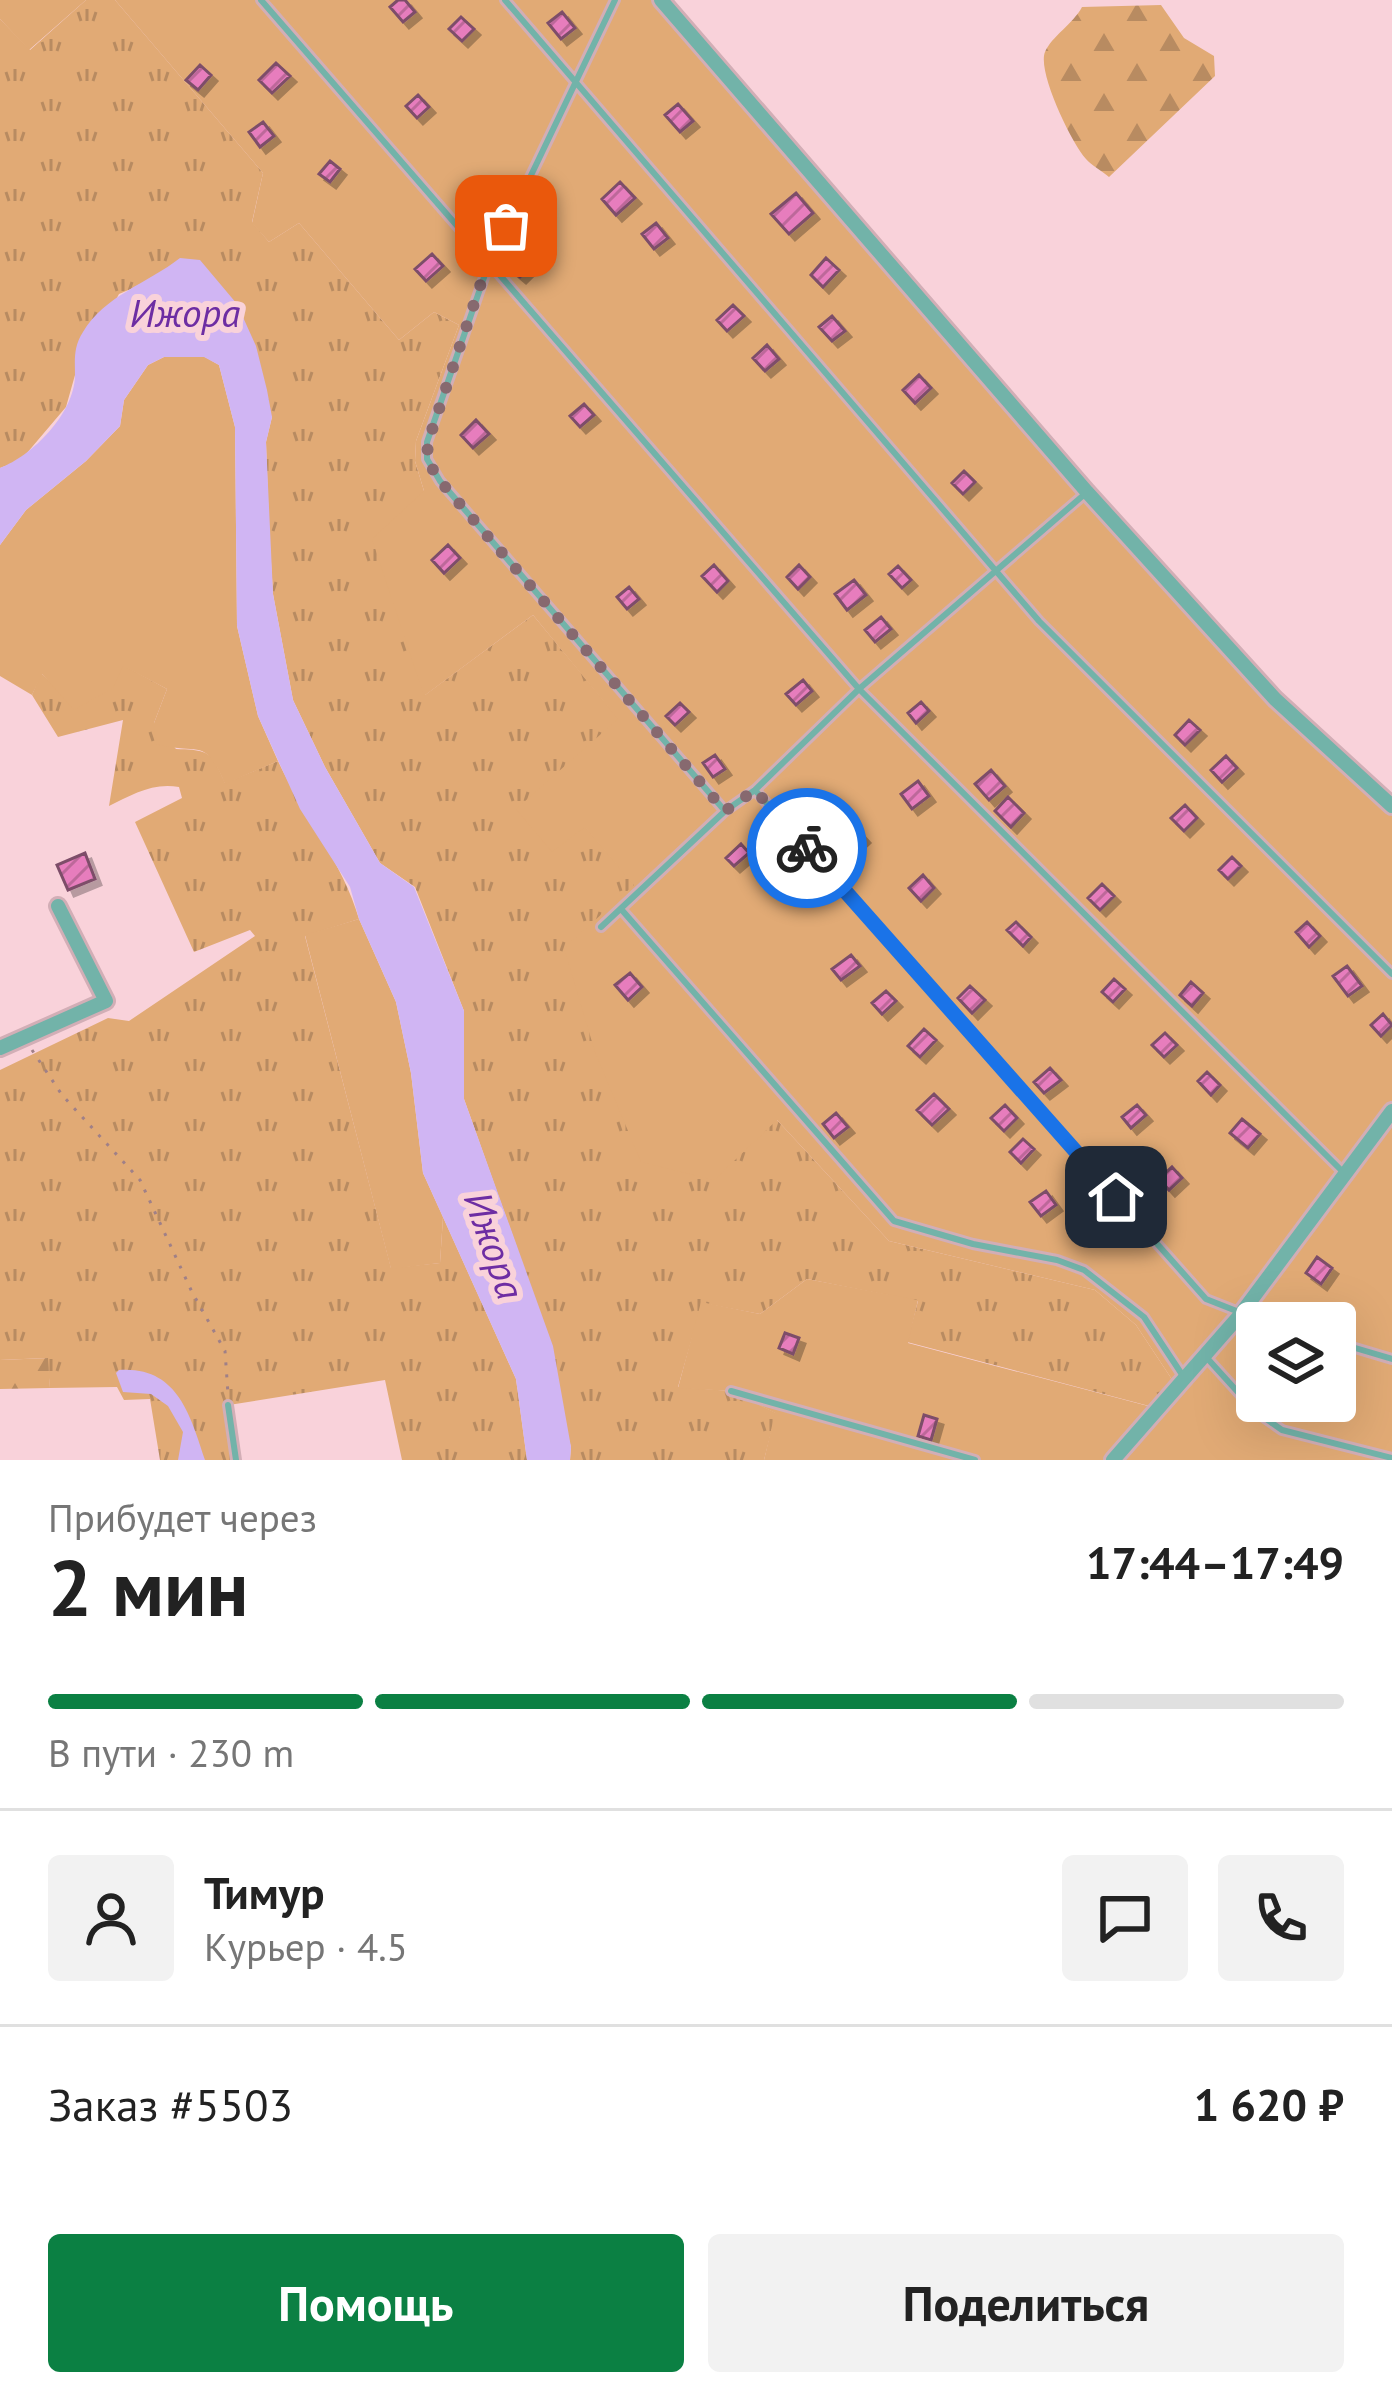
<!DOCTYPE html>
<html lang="ru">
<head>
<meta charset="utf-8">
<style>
  body { margin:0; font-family:"PT Sans",sans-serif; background:#f2f2f2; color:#222; height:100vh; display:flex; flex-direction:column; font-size:45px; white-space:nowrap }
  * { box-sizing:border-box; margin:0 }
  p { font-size:39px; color:#767676 }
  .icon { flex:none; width:66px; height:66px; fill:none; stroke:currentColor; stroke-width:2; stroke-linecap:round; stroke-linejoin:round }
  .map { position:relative; height:1460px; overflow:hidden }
  .drawer { display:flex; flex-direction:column; background:#fff; flex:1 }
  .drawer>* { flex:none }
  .tools { position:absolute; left:1236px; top:1302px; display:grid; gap:24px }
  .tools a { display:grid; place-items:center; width:120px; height:120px; border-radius:12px; background:#fff; box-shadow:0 12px 48px #0002; font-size:60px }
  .pin { position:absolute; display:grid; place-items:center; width:102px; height:102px; color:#fff; margin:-51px; border-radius:24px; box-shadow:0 6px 18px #0006 }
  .courier { position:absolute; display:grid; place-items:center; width:120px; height:120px; margin:-60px; border:9px solid #1a73e8; border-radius:50%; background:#fff; color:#222; box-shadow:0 3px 15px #0007 }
  .headline em { font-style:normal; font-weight:600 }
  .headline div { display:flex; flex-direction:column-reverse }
  .headline { display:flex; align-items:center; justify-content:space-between; height:204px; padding:0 48px }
  h1 { font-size:78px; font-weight:600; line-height:90px }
  .bar { display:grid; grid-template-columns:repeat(4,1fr); gap:18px 12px; align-content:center; height:144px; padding:0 48px }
  .bar i { height:15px; border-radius:9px; background:#e0e0e0 }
  .bar .current { background:#0b8043 }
  .bar p { grid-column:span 4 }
  .line { display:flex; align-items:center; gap:30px; padding:0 48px; border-top:3px solid #e0e0e0 }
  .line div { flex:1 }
  .round { display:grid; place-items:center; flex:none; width:126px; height:126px; border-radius:12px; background:#f2f2f2 }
  .button { display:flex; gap:24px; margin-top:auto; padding:24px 48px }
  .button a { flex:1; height:138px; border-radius:12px; background:#0b8043; color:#fff; font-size:48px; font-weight:600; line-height:138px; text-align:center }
  .button a+a { background:#f2f2f2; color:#222 }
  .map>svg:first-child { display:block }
</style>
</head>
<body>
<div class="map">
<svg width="1392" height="1460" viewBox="0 0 1392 1460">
  <defs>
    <pattern id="grass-tufts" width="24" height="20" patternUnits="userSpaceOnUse" patternTransform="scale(3)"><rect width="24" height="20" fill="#e1aa75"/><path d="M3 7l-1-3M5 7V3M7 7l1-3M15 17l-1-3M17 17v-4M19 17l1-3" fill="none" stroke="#b88b61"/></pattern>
    <pattern id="forest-firs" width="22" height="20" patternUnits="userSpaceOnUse" patternTransform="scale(3)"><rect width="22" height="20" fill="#e1aa75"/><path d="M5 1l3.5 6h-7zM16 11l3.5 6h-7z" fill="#b88b61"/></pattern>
    <pattern id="building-hatch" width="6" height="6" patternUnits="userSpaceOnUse" patternTransform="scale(3)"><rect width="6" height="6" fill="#e77dbd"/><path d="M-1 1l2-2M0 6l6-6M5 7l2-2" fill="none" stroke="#bd679a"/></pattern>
    <filter id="shadow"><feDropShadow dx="6" dy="6" stdDeviation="0" flood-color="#0004"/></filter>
  </defs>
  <rect width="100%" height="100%" fill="#f9d2da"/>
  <!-- grass -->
  <path fill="url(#grass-tufts)" d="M 86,0 L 115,0 L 263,173 L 252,222 L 269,242 L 299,223 L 399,340 L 434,312 L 459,325 L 416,441 L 415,461 L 424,491 L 425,695 L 533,615 L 619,719 L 585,826 L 635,885 L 777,1120 L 889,1241 L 1095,1290 L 1136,1325 L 1173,1381 L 1149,1406 L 907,1342 L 918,1301 L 807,1279 L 760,1314 L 702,1303 L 678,1387 L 731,1391 L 776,1413 L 764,1460 L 570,1460 L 571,1447 L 516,1245 L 464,1099 L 464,1011 L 415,887 L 380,863 L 325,767 L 293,700 L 273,594 L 269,529 L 266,442 L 272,417 L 180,259 L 152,280 L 119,294 L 75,375 L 66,407 L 21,460 L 0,468 L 0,19 L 30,50 Z
    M 123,665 L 167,689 L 154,723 L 176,749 C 211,750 211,752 225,783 L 278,761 C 303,815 343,863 359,919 L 305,936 L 391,1268 L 440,1263 L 443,1217 L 516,1379 L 527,1460 L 402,1460 L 385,1380 L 229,1405 L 236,1460 L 160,1460 L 150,1399 L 124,1400 L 117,1387 L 50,1388 L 47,1358 L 0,1360 L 0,1070 L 108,1018 L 129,1021 L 255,936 L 250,930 L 194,952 L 135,822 L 182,798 L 179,787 C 153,782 131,795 109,806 L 123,720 L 58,737 L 32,695 L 41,673 L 60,692 Z"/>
  <!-- forest -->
  <path fill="url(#forest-firs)" d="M 1161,5 L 1184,38 L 1214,56 L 1215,76 L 1109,177 C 1102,171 1091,165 1086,159 C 1071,142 1037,71 1045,52 C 1052,36 1073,24 1082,7 Z
    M 48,1358 L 50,1388 L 0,1389 L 0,1360 Z"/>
  <!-- green -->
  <path fill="#e1aa75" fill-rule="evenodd" d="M 0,0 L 86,0 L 29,50 L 0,19 Z
    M 115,0 L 661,0 L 1275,698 L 1392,806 L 1392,1460 L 764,1460 L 775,1413 L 731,1391 L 678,1388 L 701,1302 L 760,1314 L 807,1279 L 918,1300 L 908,1343 L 1148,1406 L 1173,1381 L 1136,1325 L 1095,1290 L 889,1241 L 777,1120 L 714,1180 L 641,1162 L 595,1052 L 564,948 L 634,885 L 585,827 L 552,852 L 516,809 L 618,719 L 533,615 L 424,696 L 372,539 L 424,491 L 415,461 L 416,441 L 459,325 L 434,312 L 399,340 L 299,223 L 269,242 L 252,223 L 263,173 ZM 1257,1323 L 1335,1323 L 1335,1401 L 1257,1401 Z
    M 164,357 L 205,357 L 219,365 L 235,427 L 237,626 L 258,716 L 278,761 L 225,784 C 204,735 200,756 155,744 L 154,723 L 167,689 L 123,666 L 113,688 L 74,710 L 42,674 L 32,695 L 0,676 L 0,545 L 26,510 L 86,461 L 120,426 L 124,400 L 148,365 Z
    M 359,919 L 396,1002 L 411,1073 L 423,1173 L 443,1217 L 440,1263 L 391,1269 L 305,935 Z"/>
  <!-- water -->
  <path fill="#d0b5f3" d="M 180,258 L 200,260 L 237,304 L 256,346 L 267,390 L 272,417 L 266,442 L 273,594 L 293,700 L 325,767 L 380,863 L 414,887 L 464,1011 L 464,1099 L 553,1346 L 571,1447 L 570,1460 L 527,1460 L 516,1379 L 423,1173 L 411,1073 L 396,1002 L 359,919 L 350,887 L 300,809 L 258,716 L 237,626 L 235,427 L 219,365 L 204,357 L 164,357 L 148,365 L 124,400 L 120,426 L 86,461 L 26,510 L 0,545 L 0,468 C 32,456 74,414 75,376 C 75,361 73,347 83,332 C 104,296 148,283 180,258 Z
    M 119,1370 C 177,1366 190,1414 205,1460 L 178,1460 L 183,1432 L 168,1406 L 151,1394 L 123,1392 L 116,1373 Z"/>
  <!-- building -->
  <path fill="url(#building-hatch)" stroke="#7d4e69" stroke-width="3" filter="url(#shadow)" d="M 398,0 L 405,0 L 415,12 L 403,22 L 390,7 Z
    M 562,12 L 575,28 L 561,39 L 548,23 Z
    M 461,17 L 474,29 L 462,41 L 449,29 Z
    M 276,63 L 290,76 L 272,93 L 259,80 Z
    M 200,65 L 211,75 L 198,90 L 186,80 Z
    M 418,95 L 429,107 L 417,118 L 406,106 Z
    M 678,104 L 693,121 L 680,132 L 665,115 Z
    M 263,122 L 274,136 L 260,147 L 249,132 Z
    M 330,161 L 340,169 L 330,182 L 319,174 Z
    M 620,182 L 635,198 L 616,215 L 602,199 Z
    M 796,193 L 813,213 L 789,234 L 771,214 Z
    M 656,223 L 668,238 L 654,249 L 642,234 Z
    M 523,252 L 534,263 L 520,277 L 508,267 Z
    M 432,254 L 443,266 L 426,281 L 415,269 Z
    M 826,258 L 839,270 L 823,287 L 811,275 Z
    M 733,305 L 744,316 L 727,331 L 717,320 Z
    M 832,316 L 845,331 L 832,341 L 819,327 Z
    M 767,345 L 779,359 L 765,371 L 753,358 Z
    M 919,375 L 931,388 L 915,403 L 903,390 Z
    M 584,404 L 594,415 L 580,427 L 570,416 Z
    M 476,420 L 489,434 L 473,448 L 461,435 Z
    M 964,471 L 975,482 L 963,494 L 952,483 Z
    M 448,545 L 460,558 L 444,573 L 432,560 Z
    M 714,565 L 728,581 L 717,592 L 702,576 Z
    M 799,565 L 810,577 L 798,589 L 787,577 Z
    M 898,566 L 911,580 L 902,588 L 889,574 Z
    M 854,580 L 866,595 L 847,610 L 835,594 Z
    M 629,587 L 639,599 L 627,609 L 617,597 Z
    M 881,617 L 891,629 L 875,642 L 865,630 Z
    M 803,680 L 812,691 L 796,705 L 786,694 Z
    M 921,702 L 929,711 L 916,723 L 908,713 Z
    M 680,703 L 689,712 L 675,725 L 666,716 Z
    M 1189,720 L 1200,730 L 1185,745 L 1175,735 Z
    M 715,755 L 725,769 L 713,777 L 703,763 Z
    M 1226,756 L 1237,768 L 1222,782 L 1211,770 Z
    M 991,770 L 1005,786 L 989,800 L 975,784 Z
    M 918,781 L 929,796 L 912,809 L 901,794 Z
    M 1008,797 L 1024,813 L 1011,827 L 995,811 Z
    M 1185,805 L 1197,818 L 1184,831 L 1171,818 Z
    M 850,822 L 864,837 L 851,849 L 837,834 Z
    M 741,844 L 749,853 L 734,866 L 726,858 Z
    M 85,853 L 95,879 L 68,890 L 57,865 Z
    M 1232,857 L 1241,866 L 1228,879 L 1219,870 Z
    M 923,875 L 934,888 L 921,901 L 909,888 Z
    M 1102,884 L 1114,896 L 1100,910 L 1088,898 Z
    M 1016,922 L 1031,937 L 1023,946 L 1007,930 Z
    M 1307,922 L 1320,936 L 1309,947 L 1296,932 Z
    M 851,955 L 860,966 L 841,980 L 832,969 Z
    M 1347,966 L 1362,986 L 1348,996 L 1333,976 Z
    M 630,973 L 642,987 L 628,1000 L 615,985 Z
    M 1114,979 L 1125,989 L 1113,1002 L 1102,992 Z
    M 1191,982 L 1203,993 L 1192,1006 L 1180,995 Z
    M 970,986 L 985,1000 L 972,1013 L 958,998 Z
    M 886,991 L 896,1001 L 882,1014 L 872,1003 Z
    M 1383,1014 L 1392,1025 L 1381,1036 L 1371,1025 Z
    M 924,1029 L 936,1040 L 920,1057 L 908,1046 Z
    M 1165,1033 L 1177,1045 L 1164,1057 L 1152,1045 Z
    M 1050,1068 L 1061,1080 L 1044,1093 L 1034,1082 Z
    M 1207,1072 L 1220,1085 L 1211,1095 L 1198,1081 Z
    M 934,1094 L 949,1109 L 932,1125 L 917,1110 Z
    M 1005,1105 L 1017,1118 L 1004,1131 L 991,1118 Z
    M 1137,1105 L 1146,1115 L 1131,1128 L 1122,1117 Z
    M 836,1113 L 848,1127 L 834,1138 L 823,1124 Z
    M 1242,1119 L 1260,1134 L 1248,1148 L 1230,1133 Z
    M 1023,1139 L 1034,1149 L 1021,1163 L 1010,1152 Z
    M 1172,1167 L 1182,1178 L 1169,1190 L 1159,1179 Z
    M 1046,1191 L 1056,1205 L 1041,1216 L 1030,1202 Z
    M 1317,1257 L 1332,1268 L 1321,1284 L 1306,1273 Z
    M 785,1333 L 799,1338 L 793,1354 L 779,1348 Z
    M 924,1415 L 937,1419 L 931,1440 L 918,1436 Z"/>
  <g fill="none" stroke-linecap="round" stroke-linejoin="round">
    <defs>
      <path id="lane" d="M 261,0 L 859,689 L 1343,1172
        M 505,0 L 1039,621 L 1392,974
        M 615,0 L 489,263 L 427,442 L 427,459 L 440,481 L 725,811
        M 755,790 L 1206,1299 L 1267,1323
        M 621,909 L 894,1221 L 973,1244 L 1057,1260 L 1084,1270 L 1144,1317 L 1183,1376
        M 601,927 L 725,811 L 755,790 L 859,689 L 1086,493
        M 1335,1342 L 1392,1359
        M 1207,1358 L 1255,1411 L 1282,1430 L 1392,1458
        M 731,1391 L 975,1460
        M 228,1405 L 236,1460"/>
      <path id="street" d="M 661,0 L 1087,492 L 1275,699 L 1392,806
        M 0,1048 L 106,1001 L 58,906
        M 1113,1460 L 1240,1315 L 1392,1111"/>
    </defs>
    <!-- lane casing -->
    <use href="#lane" stroke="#d2aeb6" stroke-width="12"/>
    <!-- street casing -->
    <use href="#street" stroke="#d2aeb6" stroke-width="20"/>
    <!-- path -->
    <path stroke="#a08087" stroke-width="3" stroke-dasharray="3 9" stroke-linecap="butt" d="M 32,1050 L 62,1095 L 140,1180 L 192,1292 L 225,1351 L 228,1394"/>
    <!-- lane -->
    <use href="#lane" stroke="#72b3a9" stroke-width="6"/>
    <!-- street -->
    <use href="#street" stroke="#72b3a9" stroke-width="14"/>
  </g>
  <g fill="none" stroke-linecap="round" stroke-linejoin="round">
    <!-- done -->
    <path stroke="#87696f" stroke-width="12" stroke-dasharray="0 21.6" d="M 506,226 L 488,262 L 428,442 L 427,460 L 440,481 L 725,811 L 755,790 L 807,848"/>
    <!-- route -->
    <path stroke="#1a73e8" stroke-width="15" d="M 807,848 L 1116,1197"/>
  </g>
  <g text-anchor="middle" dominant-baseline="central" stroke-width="12" stroke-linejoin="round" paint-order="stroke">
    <!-- water labels -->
    <g font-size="39" font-style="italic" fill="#6d2da3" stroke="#f9d2da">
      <text x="185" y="312">Ижора</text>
      <text transform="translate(495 1245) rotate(71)">Ижора</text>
    </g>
  </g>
</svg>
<div class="tools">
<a><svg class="icon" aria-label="layers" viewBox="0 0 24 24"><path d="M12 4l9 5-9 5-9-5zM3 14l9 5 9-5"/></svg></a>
</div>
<div class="pin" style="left:506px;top:226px;background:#ea580c"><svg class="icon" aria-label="bag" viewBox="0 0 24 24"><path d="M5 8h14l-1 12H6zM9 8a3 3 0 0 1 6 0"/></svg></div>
<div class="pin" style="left:1116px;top:1197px;background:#1f2937"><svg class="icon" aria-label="home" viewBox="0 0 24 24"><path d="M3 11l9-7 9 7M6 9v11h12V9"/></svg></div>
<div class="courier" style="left:807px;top:848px"><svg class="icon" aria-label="bike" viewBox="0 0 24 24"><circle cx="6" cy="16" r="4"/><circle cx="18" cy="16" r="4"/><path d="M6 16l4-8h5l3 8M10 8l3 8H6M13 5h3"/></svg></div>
</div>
<section class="drawer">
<div class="headline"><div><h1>2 мин</h1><p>Прибудет через</p></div><em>17:44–17:49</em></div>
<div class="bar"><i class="current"></i><i class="current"></i><i class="current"></i><i></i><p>В пути · 230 m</p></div>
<div class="line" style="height:216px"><a class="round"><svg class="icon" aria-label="person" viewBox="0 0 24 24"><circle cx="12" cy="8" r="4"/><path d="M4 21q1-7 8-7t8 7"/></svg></a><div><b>Тимур</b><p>Курьер · 4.5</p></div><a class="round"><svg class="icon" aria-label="chat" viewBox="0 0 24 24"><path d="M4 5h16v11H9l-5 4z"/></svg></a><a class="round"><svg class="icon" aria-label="phone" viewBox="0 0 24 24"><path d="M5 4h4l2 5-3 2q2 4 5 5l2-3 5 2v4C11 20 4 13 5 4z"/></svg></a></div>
<div class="line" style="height:156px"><div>Заказ #5503</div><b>1 620 ₽</b></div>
<div class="button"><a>Помощь</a><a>Поделиться</a></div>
</section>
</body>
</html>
